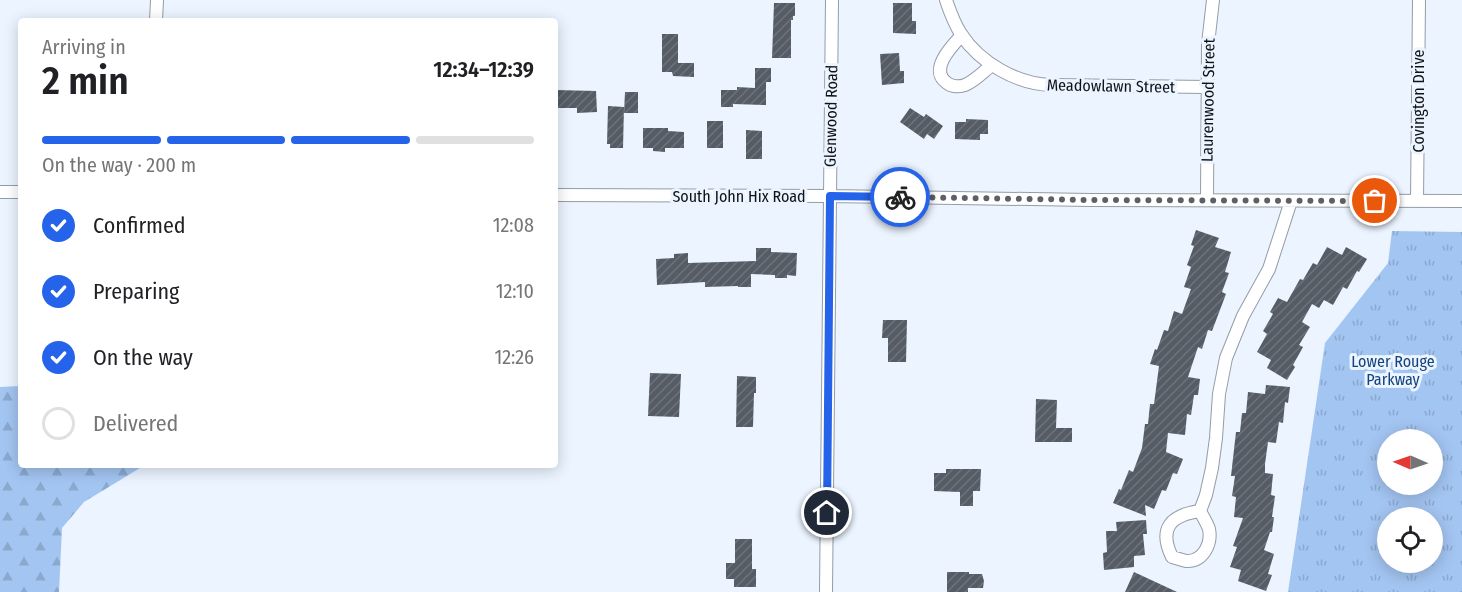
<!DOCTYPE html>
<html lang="en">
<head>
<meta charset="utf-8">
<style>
  body { margin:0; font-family:"Fira Sans Condensed",sans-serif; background:#f6f6f6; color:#202124; height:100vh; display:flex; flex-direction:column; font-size:22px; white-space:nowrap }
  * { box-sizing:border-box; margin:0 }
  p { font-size:20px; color:#757577 }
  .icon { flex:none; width:33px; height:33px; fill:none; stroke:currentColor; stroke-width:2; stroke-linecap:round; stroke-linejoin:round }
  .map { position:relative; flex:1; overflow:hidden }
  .drawer { position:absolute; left:18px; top:18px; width:540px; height:450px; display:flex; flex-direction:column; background:#fff; border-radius:6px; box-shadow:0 3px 15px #0003 }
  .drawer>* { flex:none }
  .needle { width:39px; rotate:272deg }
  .tools { position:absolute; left:1377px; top:429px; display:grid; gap:12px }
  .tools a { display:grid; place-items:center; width:66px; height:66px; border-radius:50%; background:#fff; box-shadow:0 3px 15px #0003; font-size:30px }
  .pin { position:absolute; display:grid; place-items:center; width:51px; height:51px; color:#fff; margin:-26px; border:3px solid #fff; border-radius:50%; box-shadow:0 2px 6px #0007 }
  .courier { position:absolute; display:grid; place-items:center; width:60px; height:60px; margin:-30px; border:4px solid #2563eb; border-radius:50%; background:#fff; color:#222; box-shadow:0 2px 8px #0007 }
  .head em { font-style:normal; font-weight:600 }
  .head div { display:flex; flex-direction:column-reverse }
  .head { display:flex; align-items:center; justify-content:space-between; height:102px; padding:0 24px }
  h1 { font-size:39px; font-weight:600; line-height:45px }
  .bar { display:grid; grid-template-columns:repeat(4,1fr); gap:9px 6px; align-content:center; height:72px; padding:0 24px }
  .bar i { height:8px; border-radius:4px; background:#e0e0e0 }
  .bar .selected { background:#2563eb }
  .bar p { grid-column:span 4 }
  ol { padding:0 24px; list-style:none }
  li { display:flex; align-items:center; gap:18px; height:66px }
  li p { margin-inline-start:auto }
  li .icon { padding:6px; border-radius:50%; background:#2563eb; color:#fff; stroke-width:4 }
  li:last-child { color:#757577 }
  li i { width:33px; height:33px; border:3px solid #e0e0e0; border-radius:50% }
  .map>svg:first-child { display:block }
</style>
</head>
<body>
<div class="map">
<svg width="1462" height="592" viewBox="0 0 1462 592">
  <defs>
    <pattern id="forest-firs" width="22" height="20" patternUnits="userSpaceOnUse" patternTransform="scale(1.5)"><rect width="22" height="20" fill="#a3c5f2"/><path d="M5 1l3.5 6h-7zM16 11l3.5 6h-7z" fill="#8ba8cf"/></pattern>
    <pattern id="park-tufts" width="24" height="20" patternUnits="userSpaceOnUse" patternTransform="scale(1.5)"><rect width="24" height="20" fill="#a3c5f2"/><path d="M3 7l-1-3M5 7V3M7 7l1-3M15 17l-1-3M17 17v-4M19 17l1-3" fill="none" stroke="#8ba8cf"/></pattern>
    <pattern id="building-hatch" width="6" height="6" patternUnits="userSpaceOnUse" patternTransform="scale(1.5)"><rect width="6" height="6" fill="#555c65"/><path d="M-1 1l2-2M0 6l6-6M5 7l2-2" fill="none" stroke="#6e737a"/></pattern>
  </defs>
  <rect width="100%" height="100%" fill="#ebf4ff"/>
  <!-- forest -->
  <path fill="url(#forest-firs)" d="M 21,386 L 21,465 L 145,465 L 84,502 L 62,528 L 59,592 L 0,592 L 0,387 Z"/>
  <!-- park -->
  <path fill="url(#park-tufts)" fill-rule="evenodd" d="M 1392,231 L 1462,232 L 1462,592 L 1288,592 L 1325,343 L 1388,263 ZM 1388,440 L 1432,440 L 1432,484 L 1388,484 ZM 1388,518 L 1432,518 L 1432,562 L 1388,562 Z"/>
  <!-- building -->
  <path fill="url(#building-hatch)" d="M 774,3 L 795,3 L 795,16 L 793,16 L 793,20 L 791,20 L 791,58 L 772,58 Z
    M 893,3 L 912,3 L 912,21 L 916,21 L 916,34 L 893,33 Z
    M 662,34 L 678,34 L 678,63 L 694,63 L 694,77 L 673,76 L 672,72 L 662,72 Z
    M 899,53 L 900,71 L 904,71 L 904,83 L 882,85 L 880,54 Z
    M 755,68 L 771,68 L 771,82 L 766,82 L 766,105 L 733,104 L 733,107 L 721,107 L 721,90 L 737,90 L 737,87 L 755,88 Z
    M 555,90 L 596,91 L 597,112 L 577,113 L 577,108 L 555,108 Z
    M 625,92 L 638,92 L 638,113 L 624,113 Z
    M 608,106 L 624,107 L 623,148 L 610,148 L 610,144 L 607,144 Z
    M 910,108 L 924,117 L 926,114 L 943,126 L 934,139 L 927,134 L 924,139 L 900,122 Z
    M 966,119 L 988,120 L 988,134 L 980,134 L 980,140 L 955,139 L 955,122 L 966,122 Z
    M 707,121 L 723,121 L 723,148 L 707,148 Z
    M 643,128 L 668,128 L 668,131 L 684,132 L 684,148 L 665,148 L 665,152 L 653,151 L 653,148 L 643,148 Z
    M 746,130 L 762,131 L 762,159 L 746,159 Z
    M 1196,230 L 1219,238 L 1215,247 L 1231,252 L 1225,272 L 1229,273 L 1222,292 L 1226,294 L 1212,331 L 1208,330 L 1202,349 L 1198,347 L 1188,377 L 1200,379 L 1198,395 L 1194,395 L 1191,415 L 1187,414 L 1185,435 L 1168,433 L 1166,452 L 1183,459 L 1177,474 L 1173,473 L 1166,491 L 1162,490 L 1154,509 L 1145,505 L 1146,516 L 1113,503 L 1119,489 L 1121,490 L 1129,470 L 1133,472 L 1142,448 L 1145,424 L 1148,424 L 1150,404 L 1154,404 L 1159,366 L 1150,364 L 1155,349 L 1157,350 L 1164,330 L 1168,331 L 1174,311 L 1182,314 L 1191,289 L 1184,287 L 1191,267 L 1187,265 L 1194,246 L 1191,245 Z
    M 1327,247 L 1342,255 L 1346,247 L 1367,259 L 1359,272 L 1357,271 L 1347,289 L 1343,287 L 1333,305 L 1324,300 L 1319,308 L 1312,304 L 1302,322 L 1310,327 L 1299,345 L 1303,347 L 1293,365 L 1295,367 L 1287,380 L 1267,368 L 1271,360 L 1257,352 L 1267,334 L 1263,331 L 1273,314 L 1270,312 L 1278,298 L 1287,302 L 1300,279 L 1303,280 L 1313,263 L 1317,265 Z
    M 756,248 L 771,248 L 771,252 L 797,253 L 796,276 L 787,275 L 787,278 L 775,278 L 775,275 L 751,274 L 751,287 L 738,287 L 738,286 L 705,287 L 705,282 L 657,285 L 656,259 L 674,258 L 674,254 L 688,253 L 688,263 L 756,261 Z
    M 883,320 L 907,320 L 906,362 L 888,362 L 888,338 L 882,338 Z
    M 650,373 L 681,374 L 679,417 L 648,416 Z
    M 737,376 L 756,377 L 756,393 L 754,393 L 753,427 L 736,427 Z
    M 1266,385 L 1290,387 L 1288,403 L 1285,402 L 1283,423 L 1279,422 L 1276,443 L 1268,442 L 1265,464 L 1265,473 L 1273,474 L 1271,495 L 1275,496 L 1272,517 L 1274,517 L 1272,532 L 1270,532 L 1264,550 L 1274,554 L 1268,574 L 1272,575 L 1266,591 L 1238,581 L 1241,570 L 1230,567 L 1237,547 L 1233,546 L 1243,518 L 1234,517 L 1236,497 L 1232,496 L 1235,476 L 1231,476 L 1236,432 L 1240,432 L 1242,413 L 1246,413 L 1248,392 L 1265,394 Z
    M 1036,399 L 1057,400 L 1056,428 L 1072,428 L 1072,442 L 1035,442 Z
    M 946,469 L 981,469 L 980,491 L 973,491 L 973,506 L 960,506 L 960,492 L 934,491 L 934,473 L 946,473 Z
    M 1146,520 L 1147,534 L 1143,534 L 1145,555 L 1134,556 L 1134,567 L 1104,570 L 1103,553 L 1107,552 L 1106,531 L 1117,531 L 1116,522 Z
    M 735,539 L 752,539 L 752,569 L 756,569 L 756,587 L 734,587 L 734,579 L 726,579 L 726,563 L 735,563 Z
    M 947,572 L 969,572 L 969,574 L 982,574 L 984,581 L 983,588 L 968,588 L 968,592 L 947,592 Z
    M 1134,572 L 1177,592 L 1125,592 Z"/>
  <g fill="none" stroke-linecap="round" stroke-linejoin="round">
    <defs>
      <path id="minor" d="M 946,0 C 950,12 954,23 961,34 C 980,63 1017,84 1051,85 L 1207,87
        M 156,21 L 157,0
        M 962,35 C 952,46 928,70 947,83 C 952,87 960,87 965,85 C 975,81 984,71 992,65
        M 0,192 L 21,192
        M 555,195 L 830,196 L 1091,200 L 1462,201
        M 1207,200 L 1208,44 L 1213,0
        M 1417,201 L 1419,0
        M 1200,511 C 1171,515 1158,528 1172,557 C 1176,558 1182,560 1186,561 C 1203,562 1212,544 1209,529 C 1207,523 1203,517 1200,511 L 1206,495 L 1212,468 L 1216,438 L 1219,394 L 1226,358 L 1243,316 L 1269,269 L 1291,201
        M 826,592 L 832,0"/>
    </defs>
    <!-- minor casing -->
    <use href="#minor" stroke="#949ca6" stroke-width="14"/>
    <!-- minor -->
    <use href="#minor" stroke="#fff" stroke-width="12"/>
  </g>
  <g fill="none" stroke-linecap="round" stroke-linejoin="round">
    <!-- done -->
    <path stroke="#5c6168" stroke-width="6" stroke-dasharray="0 10.8" d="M 900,197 L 1091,200 L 1375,201"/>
    <!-- route -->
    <path stroke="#2563eb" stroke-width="8" d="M 827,513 L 830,196 L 900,197"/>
  </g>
  <g text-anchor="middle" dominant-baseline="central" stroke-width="6" stroke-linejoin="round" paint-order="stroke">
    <!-- street labels -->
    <g font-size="16" fill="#0f1216" stroke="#ebf4ff">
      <text transform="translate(1111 86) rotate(1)">Meadowlawn Street</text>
      <text transform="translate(1208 100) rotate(-89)">Laurenwood Street</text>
      <text transform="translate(1418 101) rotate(-90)">Covington Drive</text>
      <text transform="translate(831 116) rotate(-89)">Glenwood Road</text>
      <text x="739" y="196">South John Hix Road</text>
    </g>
    <!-- park labels -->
    <g font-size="16" fill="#13437c" stroke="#ebf4ff">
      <text x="1393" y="361">Lower Rouge<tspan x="1393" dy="18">Parkway</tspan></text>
    </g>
  </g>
</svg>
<div class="tools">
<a><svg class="needle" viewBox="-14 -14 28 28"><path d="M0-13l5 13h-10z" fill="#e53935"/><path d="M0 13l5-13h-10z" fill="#757577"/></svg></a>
<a><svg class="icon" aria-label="locate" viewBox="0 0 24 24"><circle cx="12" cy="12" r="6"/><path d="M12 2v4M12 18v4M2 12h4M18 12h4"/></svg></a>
</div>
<div class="pin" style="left:1375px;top:201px;background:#ea580c"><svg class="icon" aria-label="bag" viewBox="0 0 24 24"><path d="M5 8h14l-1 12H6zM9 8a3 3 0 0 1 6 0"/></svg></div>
<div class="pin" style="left:827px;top:513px;background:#1f2937"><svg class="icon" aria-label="home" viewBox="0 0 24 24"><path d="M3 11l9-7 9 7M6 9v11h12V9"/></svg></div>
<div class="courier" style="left:900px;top:197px"><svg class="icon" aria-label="bike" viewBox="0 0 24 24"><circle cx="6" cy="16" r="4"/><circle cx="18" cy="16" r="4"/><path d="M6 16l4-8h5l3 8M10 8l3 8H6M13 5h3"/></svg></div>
<section class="drawer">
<div class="head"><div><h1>2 min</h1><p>Arriving in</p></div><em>12:34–12:39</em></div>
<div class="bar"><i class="selected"></i><i class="selected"></i><i class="selected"></i><i></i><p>On the way · 200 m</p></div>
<ol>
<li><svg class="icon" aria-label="check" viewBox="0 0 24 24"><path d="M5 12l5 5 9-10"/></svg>Confirmed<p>12:08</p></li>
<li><svg class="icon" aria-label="check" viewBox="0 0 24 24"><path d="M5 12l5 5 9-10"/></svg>Preparing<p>12:10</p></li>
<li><svg class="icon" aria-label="check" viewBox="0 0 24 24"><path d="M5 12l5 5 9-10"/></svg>On the way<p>12:26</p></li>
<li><i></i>Delivered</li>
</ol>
</section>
</div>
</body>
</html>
